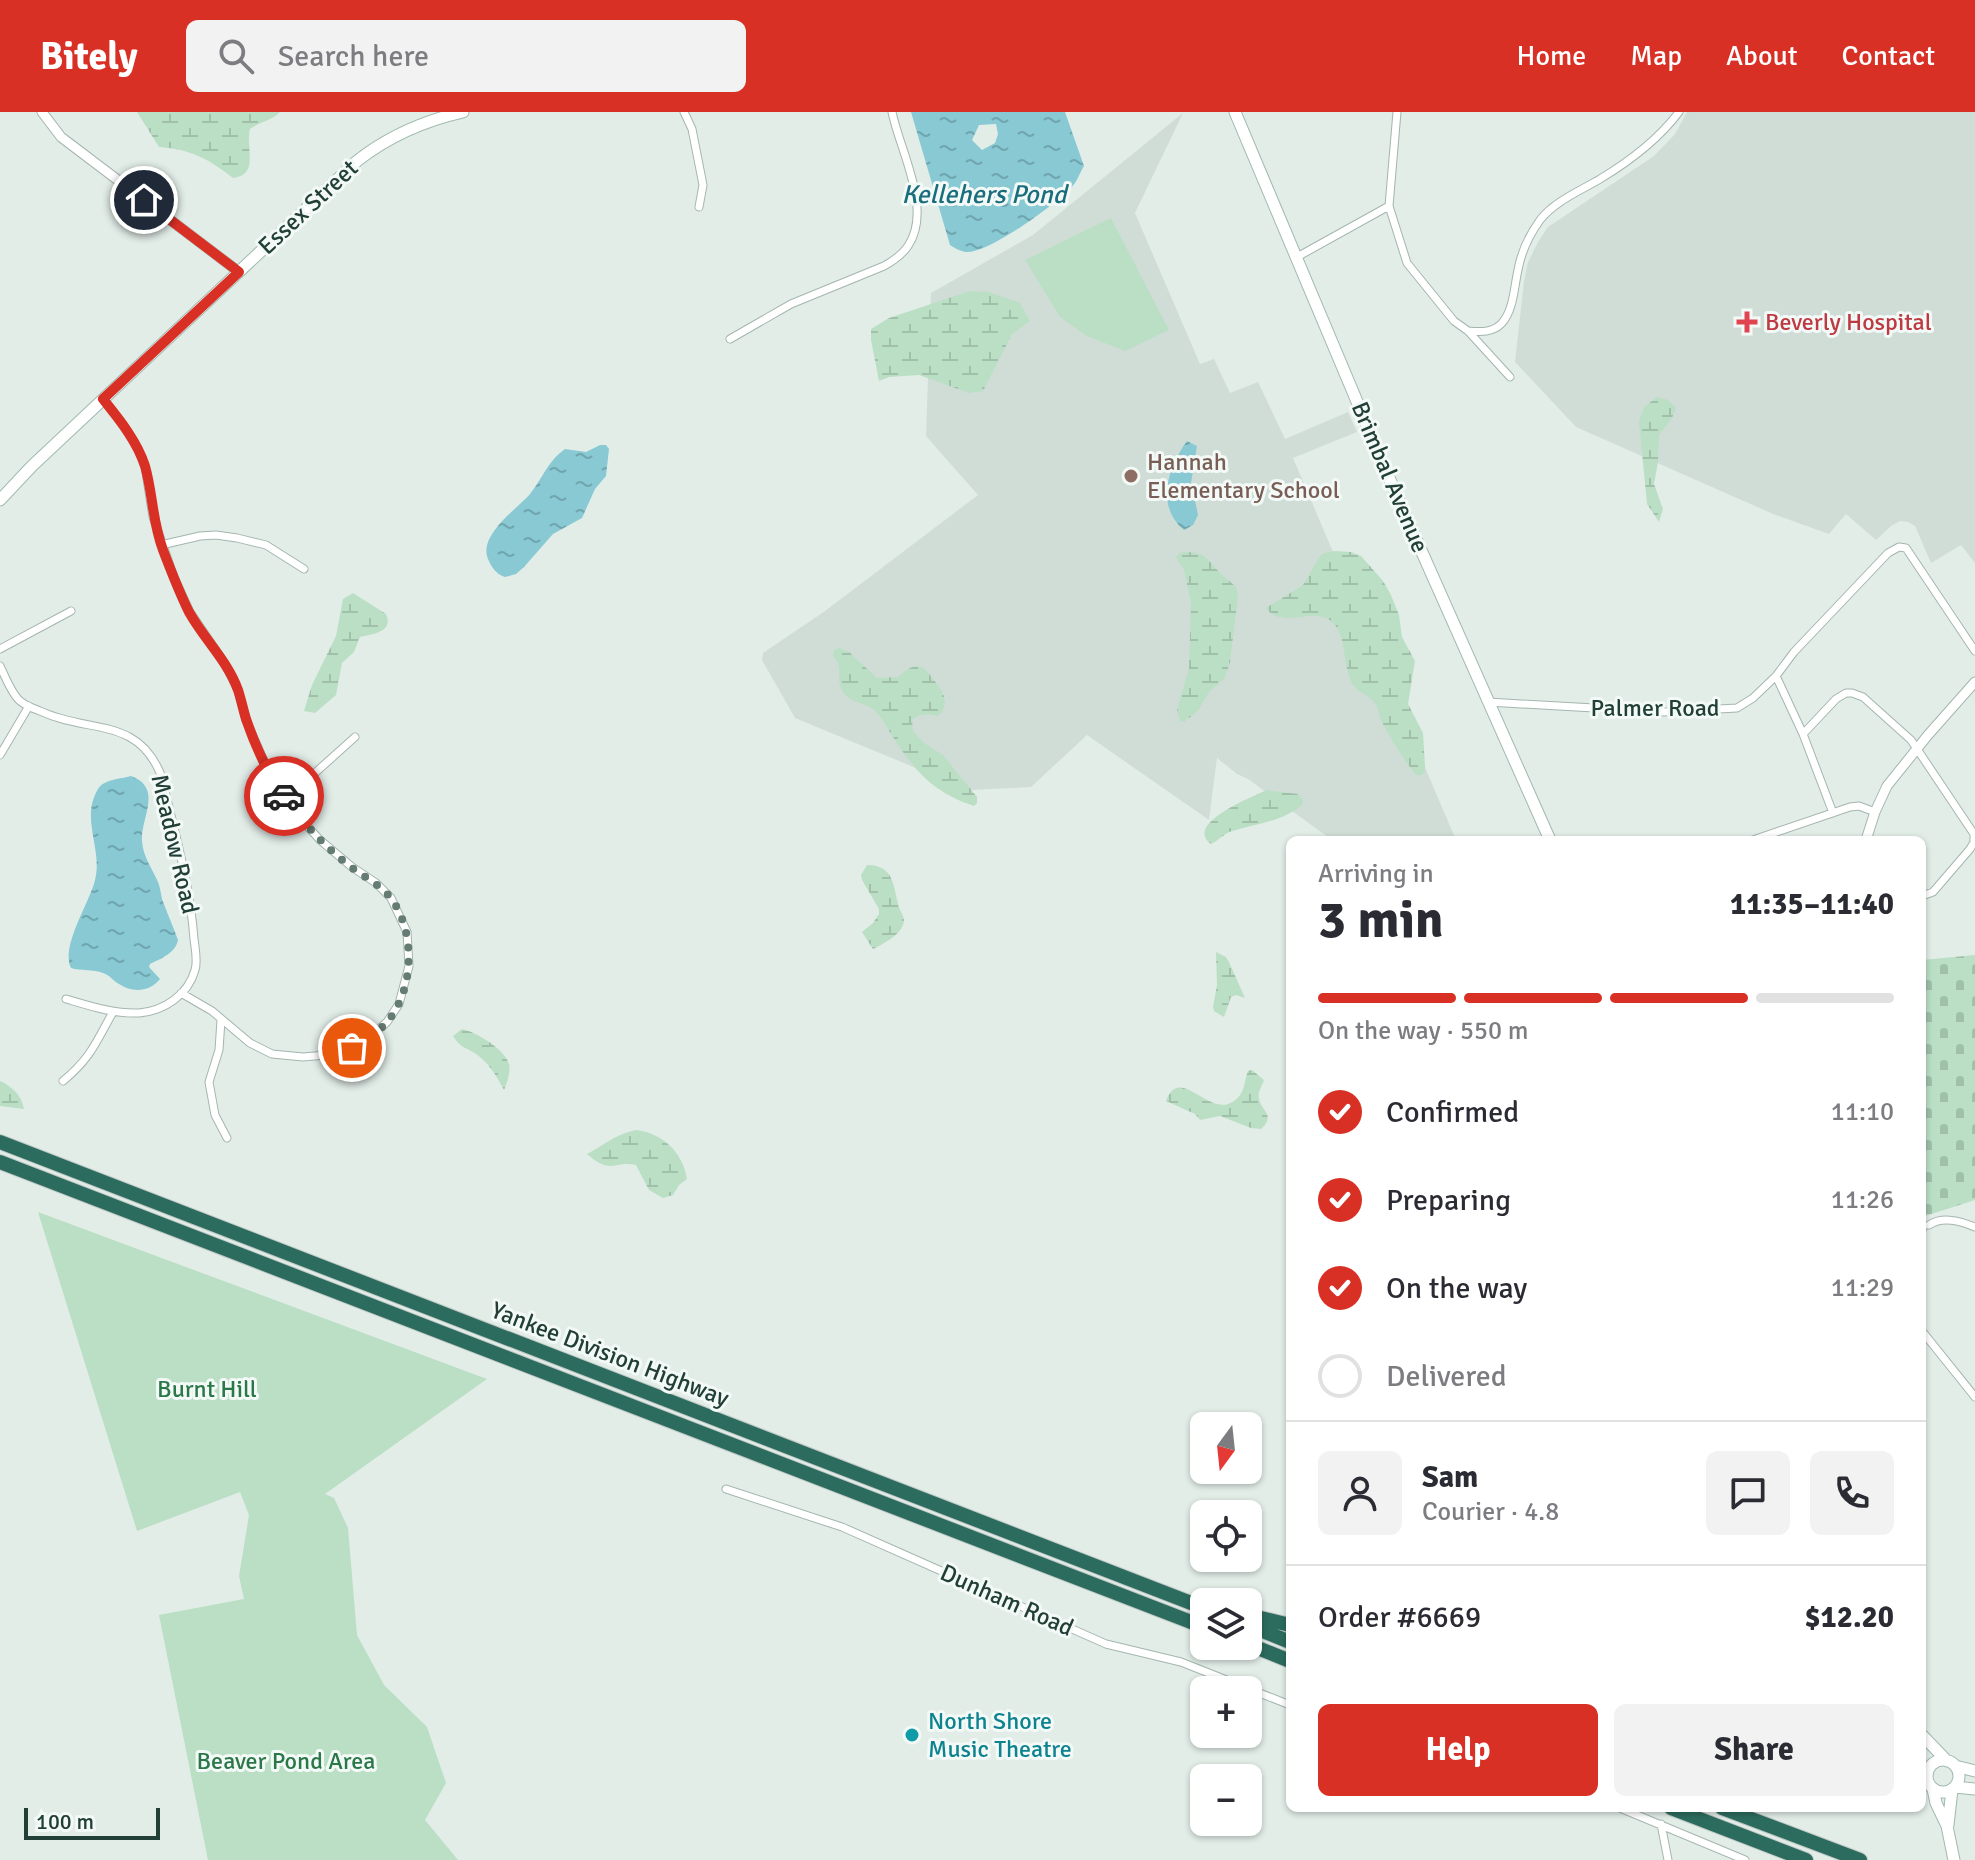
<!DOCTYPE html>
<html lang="en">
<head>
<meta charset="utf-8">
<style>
  body { margin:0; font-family:Signika,sans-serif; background:#f2f2f3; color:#2b2b33; height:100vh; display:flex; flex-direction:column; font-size:30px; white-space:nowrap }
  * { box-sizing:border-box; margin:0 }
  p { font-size:26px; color:#7c7c81 }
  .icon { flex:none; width:44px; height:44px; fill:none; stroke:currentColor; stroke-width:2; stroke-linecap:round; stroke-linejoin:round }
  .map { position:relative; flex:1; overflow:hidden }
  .side { position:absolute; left:1286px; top:724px; width:640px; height:976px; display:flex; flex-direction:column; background:#fff; border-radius:12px; box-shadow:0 2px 6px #0004 }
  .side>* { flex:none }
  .needle { width:52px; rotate:195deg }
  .fabs { position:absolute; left:1190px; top:1300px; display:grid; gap:16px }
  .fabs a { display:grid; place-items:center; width:72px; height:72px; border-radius:12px; background:#fff; box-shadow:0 2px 6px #0004; font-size:40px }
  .scale { position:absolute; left:24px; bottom:20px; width:136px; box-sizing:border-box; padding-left:8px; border:4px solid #213f36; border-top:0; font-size:22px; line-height:28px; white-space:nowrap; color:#213f36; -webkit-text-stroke:6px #f3f9f6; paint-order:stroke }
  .pin { position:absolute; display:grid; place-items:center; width:68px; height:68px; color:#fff; margin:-34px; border:4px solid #fff; border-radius:50%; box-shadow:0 2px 8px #0007 }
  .courier { position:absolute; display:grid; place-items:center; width:80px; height:80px; margin:-40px; border:6px solid #d93025; border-radius:50%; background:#fff; color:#222; box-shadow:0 2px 10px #0007 }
  .overview em { font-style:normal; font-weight:800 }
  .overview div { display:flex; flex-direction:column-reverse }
  .overview { display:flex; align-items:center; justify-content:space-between; height:136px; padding:0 32px }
  h1 { font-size:52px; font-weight:800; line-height:60px }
  .bar { display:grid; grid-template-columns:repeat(4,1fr); gap:12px 8px; align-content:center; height:96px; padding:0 32px }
  .bar i { height:10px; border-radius:6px; background:#e1e1e2 }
  .bar .current { background:#d93025 }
  .bar p { grid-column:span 4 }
  .line { display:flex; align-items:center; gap:20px; padding:0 32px; border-top:2px solid #e1e1e2 }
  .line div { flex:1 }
  .round { display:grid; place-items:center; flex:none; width:84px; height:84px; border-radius:12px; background:#f2f2f3 }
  ol { padding:0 32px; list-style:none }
  li { display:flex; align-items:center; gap:24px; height:88px }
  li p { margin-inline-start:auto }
  li .icon { padding:8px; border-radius:50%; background:#d93025; color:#fff; stroke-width:4 }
  li:last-child { color:#7c7c81 }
  li i { width:44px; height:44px; border:4px solid #e1e1e2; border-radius:50% }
  .action { display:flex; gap:16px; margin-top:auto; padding:16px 32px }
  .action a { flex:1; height:92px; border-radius:12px; background:#d93025; color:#fff; font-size:32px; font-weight:800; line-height:92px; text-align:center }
  .action a+a { background:#f2f2f3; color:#2b2b33 }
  header { display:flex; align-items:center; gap:48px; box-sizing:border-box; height:112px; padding:0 40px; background:#d93025; color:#fff }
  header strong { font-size:38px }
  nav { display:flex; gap:44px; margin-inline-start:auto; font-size:28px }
  .search { width:560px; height:72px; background:#f2f2f3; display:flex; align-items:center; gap:20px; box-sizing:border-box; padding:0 28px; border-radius:12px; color:#7c7c81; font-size:30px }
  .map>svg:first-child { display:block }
</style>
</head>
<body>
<header>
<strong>Bitely</strong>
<div class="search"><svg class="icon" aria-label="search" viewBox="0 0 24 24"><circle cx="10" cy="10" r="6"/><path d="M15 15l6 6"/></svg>Search here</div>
<nav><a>Home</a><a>Map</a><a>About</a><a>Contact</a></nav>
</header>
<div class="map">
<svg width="1975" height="1748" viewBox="0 0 1975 1748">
  <defs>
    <pattern id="wetland-marsh" width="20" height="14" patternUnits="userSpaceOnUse" patternTransform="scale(2)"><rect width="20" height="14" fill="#badfc4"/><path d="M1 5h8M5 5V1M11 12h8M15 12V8" fill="none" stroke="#a0c0a9"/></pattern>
    <pattern id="cemetery-stones" width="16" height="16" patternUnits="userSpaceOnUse" patternTransform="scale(2)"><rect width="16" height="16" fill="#badfc4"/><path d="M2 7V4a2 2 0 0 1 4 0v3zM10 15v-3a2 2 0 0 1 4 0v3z" fill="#a0c0a9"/></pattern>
    <pattern id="water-ripples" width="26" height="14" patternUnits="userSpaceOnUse" patternTransform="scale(2)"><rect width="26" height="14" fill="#88c9d4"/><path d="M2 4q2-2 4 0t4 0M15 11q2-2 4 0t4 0" fill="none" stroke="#6fa5ad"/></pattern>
  </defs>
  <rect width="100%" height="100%" fill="#e2ede8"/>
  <!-- built -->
  <path fill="#d0ddd7" d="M 1687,0 L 1975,0 L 1975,451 L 1961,433 L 1931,451 L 1915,414 L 1908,410 L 1900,409 L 1891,414 L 1876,428 L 1846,402 L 1829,422 L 1773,402 L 1576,315 L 1515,250 L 1524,169 L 1528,150 L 1538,130 L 1548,115 L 1654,44 L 1675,22 Z
    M 1183,1 L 1135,101 L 1200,252 L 1214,247 L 1230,281 L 1258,270 L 1285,327 L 1348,300 L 1357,320 L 1293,346 L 1456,728 L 1332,728 L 1248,667 L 1237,662 L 1217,646 L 1209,708 L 1087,623 L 1031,675 L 969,678 L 795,606 L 762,548 L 763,541 L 825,499 L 978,383 L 926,324 L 931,181 L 1033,123 Z"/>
  <!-- wetland -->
  <path fill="url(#wetland-marsh)" d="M 137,0 L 280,0 C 273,8 259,10 250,17 C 245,36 260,63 233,66 C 209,47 190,37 159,35 Z
    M 970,179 L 989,180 L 1020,191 L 1030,209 L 1012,222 L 983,279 L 969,281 L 919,263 L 889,265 L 879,269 L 871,228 L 871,217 L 889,206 Z
    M 1657,285 L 1668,288 L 1676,296 L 1672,306 L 1659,323 L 1658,350 L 1654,372 L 1663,397 L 1659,410 L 1647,392 L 1639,310 L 1644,295 Z
    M 1335,439 L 1351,440 L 1361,444 L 1383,469 L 1391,483 L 1399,503 L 1402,525 L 1415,549 L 1408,592 L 1423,621 L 1425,654 L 1425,659 L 1422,663 L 1416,663 C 1403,647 1392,629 1382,610 C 1379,605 1379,598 1376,593 C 1369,581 1356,582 1350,567 C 1344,552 1345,525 1335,513 C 1316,490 1284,520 1266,496 L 1303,473 L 1320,444 L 1324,441 Z
    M 1185,440 C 1207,441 1206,446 1220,461 C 1225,466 1231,470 1236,475 L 1238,485 L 1230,550 L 1225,566 L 1209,580 L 1198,599 L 1184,610 L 1180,609 L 1177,598 L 1189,556 L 1191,491 L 1184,458 L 1176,445 L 1179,441 Z
    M 353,481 L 386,502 C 394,520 373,522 360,525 L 354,540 L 342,551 L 336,583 L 315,601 L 304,599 L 312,573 L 336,524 L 343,487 Z
    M 839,536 L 849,540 L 877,566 L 898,565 C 906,558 916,549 926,558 C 937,573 955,588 938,604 C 929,602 920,601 912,608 L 913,619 L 924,631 L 943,643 L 977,685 L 977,691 L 974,694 C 935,681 916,661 895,628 C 888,618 882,604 873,597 C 863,590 848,591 842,578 C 835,564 845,558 833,544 L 834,538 Z
    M 1267,678 L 1298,682 L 1302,687 L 1303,692 C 1283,710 1257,711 1232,719 C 1223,722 1218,729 1211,732 C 1183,712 1252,685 1267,678 Z
    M 867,753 C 895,753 893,775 899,795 C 901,801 906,806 903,813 C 899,824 883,832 873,837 L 862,820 L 873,811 L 879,802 L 879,797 L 862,768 L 861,763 Z
    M 1216,840 L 1226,845 L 1229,850 L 1245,886 L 1236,883 L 1231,885 L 1224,905 L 1214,899 L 1213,895 L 1217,873 Z
    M 462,917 C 476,920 505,937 509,952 C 511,960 507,971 504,978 C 496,963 488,949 473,940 C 464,935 459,934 453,924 Z
    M 1252,958 L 1264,968 C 1262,974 1257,981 1259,987 C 1262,1000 1276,1003 1261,1017 L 1251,1016 L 1220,1004 L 1200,1008 L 1195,1002 L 1166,989 C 1181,948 1214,1017 1240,983 C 1245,976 1245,966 1248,959 Z
    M 0,969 C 12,974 22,984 24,997 L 0,994 Z
    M 636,1018 C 662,1021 683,1040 687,1067 L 679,1073 L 673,1083 L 663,1086 L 649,1078 L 636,1053 C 613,1048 612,1064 587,1042 C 606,1032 614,1023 636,1018 Z"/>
  <!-- cemetery -->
  <path fill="url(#cemetery-stones)" d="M 1975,843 L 1975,1088 L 1922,1105 L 1922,848 Z"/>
  <!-- park -->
  <path fill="#badfc4" d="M 1111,106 L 1169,218 L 1125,239 L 1087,224 L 1060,205 L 1025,148 Z
    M 38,1100 L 487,1267 L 325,1382 L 334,1386 L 348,1416 L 357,1523 L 384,1573 L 427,1615 L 446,1671 L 425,1708 L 458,1748 L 208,1748 L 159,1503 L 244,1487 L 239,1464 L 249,1403 L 240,1380 L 137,1419 Z"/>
  <!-- water -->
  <path fill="url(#water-ripples)" fill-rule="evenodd" d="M 911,0 L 1065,0 L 1084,54 C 1081,59 1078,66 1075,71 C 1060,90 998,134 974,139 C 965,142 958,138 950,133 ZM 996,12 L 998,22 L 995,31 L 982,38 L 972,28 L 979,13 Z
    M 1187,329 L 1197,334 L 1191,371 L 1197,398 L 1198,403 L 1193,413 L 1184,418 C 1155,394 1168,355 1187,329 Z
    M 600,333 L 606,333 L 609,337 L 606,364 L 595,377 L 582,406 L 553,422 L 524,455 L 516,462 L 505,465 C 496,462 492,456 488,447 C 478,423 516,398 530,382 C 543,366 547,350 565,337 L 586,340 Z
    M 131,664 C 164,676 140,707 142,729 C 143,745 152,756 158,770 C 160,775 161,782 162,787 C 167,801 173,814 178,828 C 176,841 160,847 150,852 L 149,855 L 160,867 C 150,880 132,881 119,872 C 113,869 110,863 103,861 C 93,857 81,859 71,856 C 60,835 90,790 95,768 C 103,737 80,707 98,677 C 104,667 121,667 131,664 Z"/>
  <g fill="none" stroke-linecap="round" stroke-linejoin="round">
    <defs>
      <path id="minor" d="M 684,0 L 692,17 L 703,73 L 699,95
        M 1397,0 L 1389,94 L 1407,151 L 1454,209 L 1468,219 L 1510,265
        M 1297,145 L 1389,94
        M 1468,219 C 1480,220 1493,221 1502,211 C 1514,197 1514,175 1518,158 C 1521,141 1530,122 1540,108 C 1555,89 1580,79 1600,67 C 1630,49 1658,28 1679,0
        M 730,227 L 791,192 L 884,154 C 893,149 902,143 908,134 C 933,97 900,39 892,0
        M 103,287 L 122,311 L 137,335 L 145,354 L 153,405 L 174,465 L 190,500 L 224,550 L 238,578 L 246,608 L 268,658 L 280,679 L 298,704 L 320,728 L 352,755 L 376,771 L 391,786 L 407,820 L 409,854 L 399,892 L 387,910 L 372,923 L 352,936 L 326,943 L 303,945 L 272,942 L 250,931 L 212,899 L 181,881
        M 161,433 L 200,424 L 216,423 L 237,426 L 266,433 L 304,457
        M 0,537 L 71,499
        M 0,554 C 5,564 10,578 18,587 C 23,593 32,596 40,599 C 89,622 137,604 161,663 C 174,717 190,772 194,827 C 195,836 198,849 195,858 C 188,883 164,899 139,901 C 114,902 90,894 66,887
        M 1776,564 L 1803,622
        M 1488,590 L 1664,600 L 1737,596 L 1753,586 L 1776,564 L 1794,540 L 1888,441 L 1899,435 L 1906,436 L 1975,539
        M 0,643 L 29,594
        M 286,687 L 355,625
        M 1833,701 L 1803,622 L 1836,587 L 1846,581 L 1852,581 L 1863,585 L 1911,628 L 1974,722 L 1974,730 L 1970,737 L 1933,780 L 1922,784
        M 1753,728 L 1850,695 L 1859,694 L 1875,700
        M 221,908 L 219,938 L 209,970 L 215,1003 L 227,1026
        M 63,969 C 91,946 96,930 113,900
        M 1929,1113 C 1943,1104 1960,1109 1975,1115
        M 1922,1117 L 1923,1116
        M 1922,1219 L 1975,1285
        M 726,1377 L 842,1415 L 1106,1532 L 1181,1550 L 1290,1593
        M 1620,1696 L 1745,1748
        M 1661,1712 L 1668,1748"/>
      <path id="tertiary" d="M 42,0 L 61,25 L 239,160
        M 1866,728 L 1875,700 L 1887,674 L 1928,623 L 1975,570"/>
      <path id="secondary" d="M 1235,0 L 1393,375 L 1550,728
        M 0,388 L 32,354 L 357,49 C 389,24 423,9 463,0
        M 1922,1623 L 1947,1649
        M1927 1664a16 16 0 1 1 32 0a16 16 0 1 1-32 0Z
        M 1955,1654 L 1975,1659
        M 1955,1675 L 1975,1677
        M 1933,1677 L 1936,1691 L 1947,1714 L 1954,1748
        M 1948,1713 L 1952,1678"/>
      <path id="motorway" d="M 0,1030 L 1204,1496
        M 0,1050 L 1204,1515
        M 1248,1503 L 1290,1513
        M 1248,1513 L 1290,1530
        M 1248,1532 L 1290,1549
        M 1671,1696 L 1806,1748
        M 1722,1696 L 1860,1748"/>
    </defs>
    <!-- minor casing -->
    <use href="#minor" stroke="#a4b5af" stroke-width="9"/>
    <!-- tertiary casing -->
    <use href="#tertiary" stroke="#a4b5af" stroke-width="11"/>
    <!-- secondary casing -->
    <use href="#secondary" stroke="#a0b9b0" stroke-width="13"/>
    <!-- motorway casing -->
    <use href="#motorway" stroke="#c1c9c7" stroke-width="16"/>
    <!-- minor -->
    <use href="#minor" stroke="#fff" stroke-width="7"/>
    <!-- tertiary -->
    <use href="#tertiary" stroke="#fff" stroke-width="9"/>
    <!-- secondary -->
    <use href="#secondary" stroke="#fff" stroke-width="11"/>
    <!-- motorway -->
    <use href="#motorway" stroke="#2c6c5e" stroke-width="14"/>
  </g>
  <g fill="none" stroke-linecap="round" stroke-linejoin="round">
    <!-- done -->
    <path stroke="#657c74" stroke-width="8" stroke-dasharray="0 14.4" d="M 284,684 C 303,711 325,735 351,755 C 364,765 379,772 390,785 C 416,818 415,879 386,911 C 377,921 363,928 352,936"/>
    <!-- route -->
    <path stroke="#d93025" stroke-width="10" d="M 144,88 L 239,160 L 103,287 C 119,307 137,329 145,354 C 153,382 152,409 163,438 C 171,459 179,480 189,500 C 204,527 227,548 238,578 C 241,587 243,597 246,607 C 255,633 268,662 284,684"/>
  </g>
  <!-- markers -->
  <path fill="#e0444e" stroke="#f3f9f6" stroke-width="3" d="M1743 198h8v8h8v8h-8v8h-8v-8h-8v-8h8z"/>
  <circle fill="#8d6e63" stroke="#f3f9f6" stroke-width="3" cx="1131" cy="364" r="8"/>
  <circle fill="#0f9aa8" stroke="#f3f9f6" stroke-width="3" cx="912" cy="1623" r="8"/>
  <g text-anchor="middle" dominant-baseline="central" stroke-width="6" stroke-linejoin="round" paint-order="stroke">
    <!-- street labels -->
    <g font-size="24" fill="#213f36" stroke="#f3f9f6">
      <text transform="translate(308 95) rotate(-43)">Essex Street</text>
      <text transform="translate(1390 365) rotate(67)">Brimbal Avenue</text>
      <text x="1655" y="596">Palmer Road</text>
      <text transform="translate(175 732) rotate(77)">Meadow Road</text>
      <text transform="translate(610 1242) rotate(21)">Yankee Division Highway</text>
      <text transform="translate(1007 1488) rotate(24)">Dunham Road</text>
    </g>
    <!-- health labels -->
    <g font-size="24" fill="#be3a42" stroke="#f3f9f6" text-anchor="start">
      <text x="1765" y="210">Beverly Hospital</text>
    </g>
    <!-- education labels -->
    <g font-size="24" fill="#785e54" stroke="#f3f9f6" text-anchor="start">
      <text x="1147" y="350">Hannah<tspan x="1147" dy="28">Elementary School</tspan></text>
    </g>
    <!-- park labels -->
    <g font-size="24" fill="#2a7747" stroke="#f3f9f6">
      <text x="207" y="1277">Burnt Hill</text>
      <text x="286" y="1649">Beaver Pond Area</text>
    </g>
    <!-- culture labels -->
    <g font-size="24" fill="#0d838f" stroke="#f3f9f6" text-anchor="start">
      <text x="928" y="1609">North Shore<tspan x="928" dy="28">Music Theatre</tspan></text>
    </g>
    <!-- water labels -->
    <g font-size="26" font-style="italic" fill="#196d7d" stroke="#f3f9f6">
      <text x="984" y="83">Kellehers Pond</text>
    </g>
  </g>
</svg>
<div class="fabs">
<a><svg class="needle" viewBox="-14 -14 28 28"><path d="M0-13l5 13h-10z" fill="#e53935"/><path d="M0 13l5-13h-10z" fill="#7c7c81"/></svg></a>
<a><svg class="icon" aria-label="locate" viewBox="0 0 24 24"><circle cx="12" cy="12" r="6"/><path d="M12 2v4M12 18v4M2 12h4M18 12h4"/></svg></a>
<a><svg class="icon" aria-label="layers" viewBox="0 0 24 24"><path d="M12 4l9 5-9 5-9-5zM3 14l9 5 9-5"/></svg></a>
<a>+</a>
<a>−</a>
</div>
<div class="scale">100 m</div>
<div class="pin" style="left:352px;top:936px;background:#ea580c"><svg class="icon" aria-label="bag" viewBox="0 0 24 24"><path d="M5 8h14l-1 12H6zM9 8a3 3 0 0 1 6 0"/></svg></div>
<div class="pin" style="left:144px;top:88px;background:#1f2937"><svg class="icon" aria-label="home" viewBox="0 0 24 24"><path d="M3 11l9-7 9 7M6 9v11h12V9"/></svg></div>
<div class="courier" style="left:284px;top:684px"><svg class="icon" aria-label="car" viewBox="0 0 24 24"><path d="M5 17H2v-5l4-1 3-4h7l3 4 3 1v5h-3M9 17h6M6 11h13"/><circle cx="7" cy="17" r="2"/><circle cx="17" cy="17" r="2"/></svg></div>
<section class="side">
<div class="overview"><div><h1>3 min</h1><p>Arriving in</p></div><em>11:35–11:40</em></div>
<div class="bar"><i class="current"></i><i class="current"></i><i class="current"></i><i></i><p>On the way · 550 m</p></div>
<ol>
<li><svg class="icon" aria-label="check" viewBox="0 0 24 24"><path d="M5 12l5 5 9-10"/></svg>Confirmed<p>11:10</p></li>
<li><svg class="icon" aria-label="check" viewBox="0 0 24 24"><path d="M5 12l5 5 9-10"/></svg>Preparing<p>11:26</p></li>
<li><svg class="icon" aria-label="check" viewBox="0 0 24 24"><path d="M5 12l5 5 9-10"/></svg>On the way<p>11:29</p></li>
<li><i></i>Delivered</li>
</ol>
<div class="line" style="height:144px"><a class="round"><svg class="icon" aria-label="person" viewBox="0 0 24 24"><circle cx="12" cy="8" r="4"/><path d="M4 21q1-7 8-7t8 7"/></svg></a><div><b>Sam</b><p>Courier · 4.8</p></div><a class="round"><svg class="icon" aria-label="chat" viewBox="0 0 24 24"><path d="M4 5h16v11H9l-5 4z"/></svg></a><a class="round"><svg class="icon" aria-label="phone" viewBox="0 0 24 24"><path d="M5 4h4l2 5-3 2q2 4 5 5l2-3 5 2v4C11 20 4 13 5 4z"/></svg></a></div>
<div class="line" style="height:104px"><div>Order #6669</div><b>$12.20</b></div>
<div class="action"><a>Help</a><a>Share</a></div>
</section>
</div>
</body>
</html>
